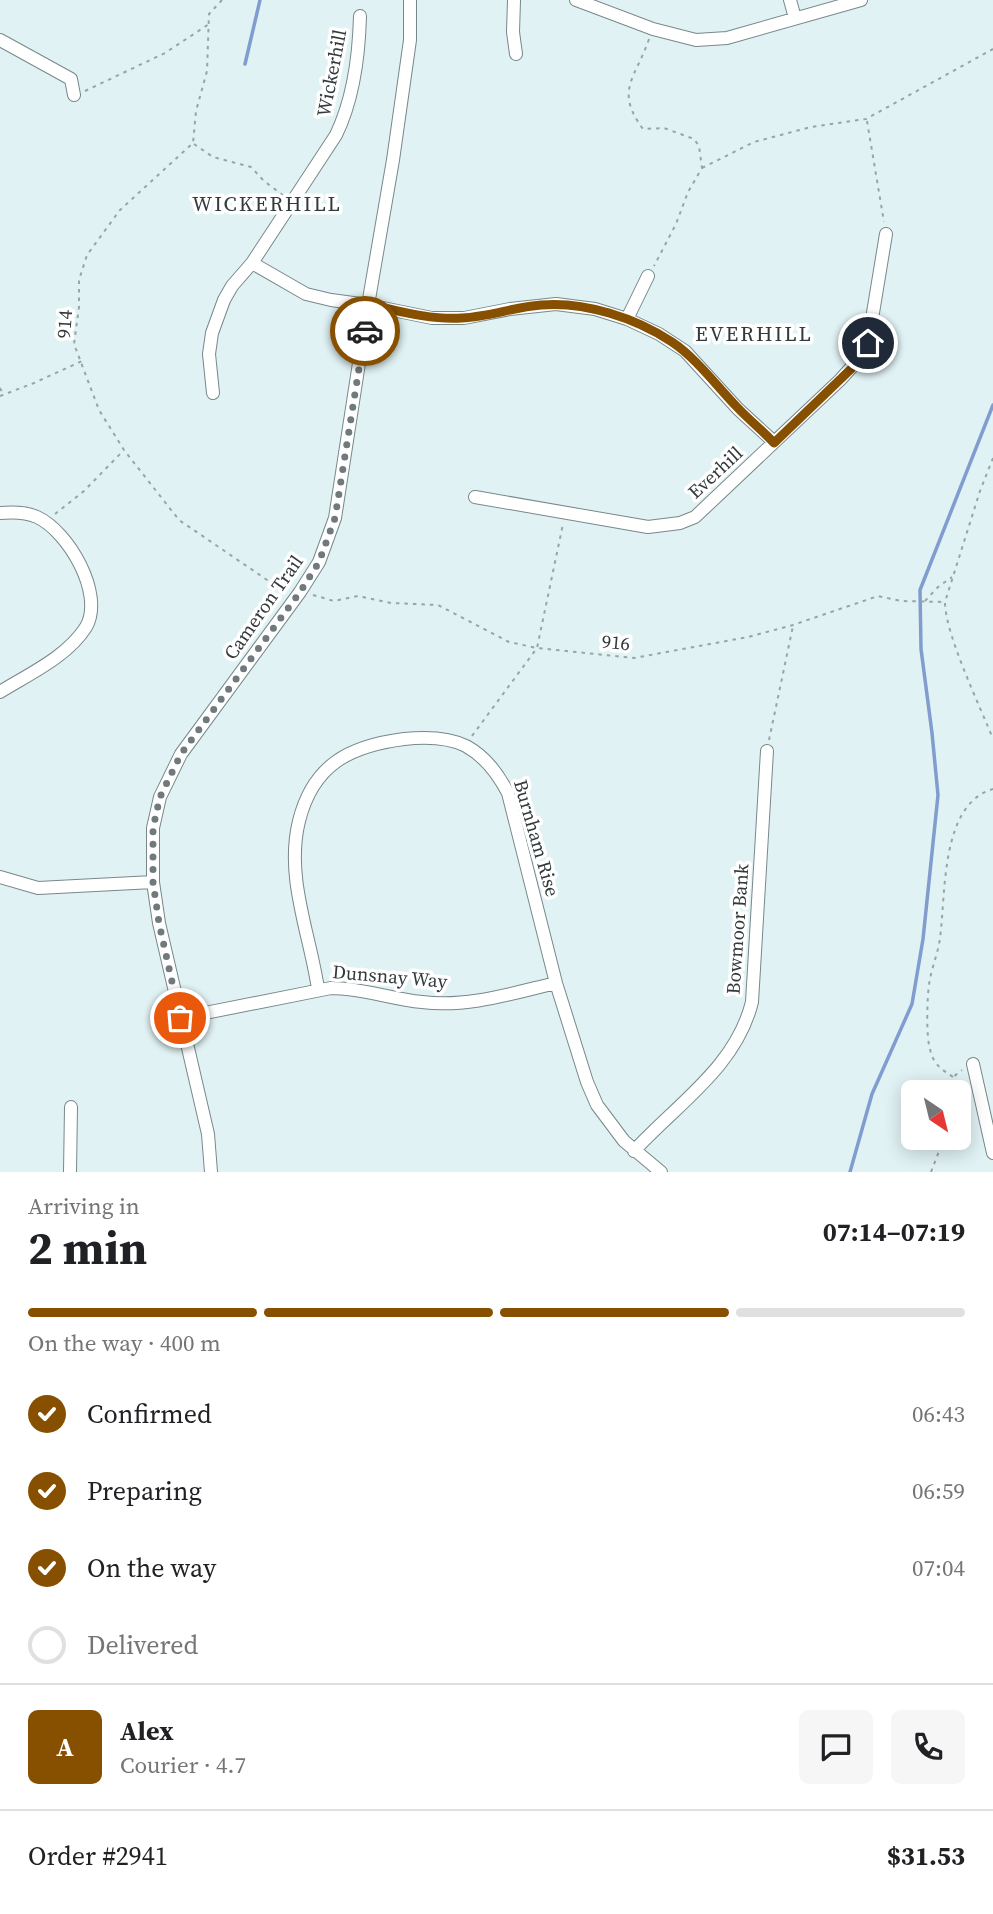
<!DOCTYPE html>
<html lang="en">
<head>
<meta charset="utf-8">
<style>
  body { margin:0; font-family:"Source Serif 4",serif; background:#f6f6f6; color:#202124; height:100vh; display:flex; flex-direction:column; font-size:26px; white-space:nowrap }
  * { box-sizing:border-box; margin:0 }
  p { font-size:23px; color:#757577 }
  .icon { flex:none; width:38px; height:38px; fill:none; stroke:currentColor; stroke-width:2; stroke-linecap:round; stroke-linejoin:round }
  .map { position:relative; height:1172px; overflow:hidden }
  .details { display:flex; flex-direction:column; background:#fff; flex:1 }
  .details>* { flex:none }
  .needle { width:46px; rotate:145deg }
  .tools { position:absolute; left:901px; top:1080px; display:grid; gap:14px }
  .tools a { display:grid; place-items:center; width:70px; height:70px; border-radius:10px; background:#fff; box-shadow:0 4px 18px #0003; font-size:35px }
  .pin { position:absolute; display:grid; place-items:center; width:60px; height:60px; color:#fff; margin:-30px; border:4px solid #fff; border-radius:50%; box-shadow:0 2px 7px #0007 }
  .courier { position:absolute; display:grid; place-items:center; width:70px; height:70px; margin:-35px; border:5px solid #875001; border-radius:50%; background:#fff; color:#222; box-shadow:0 2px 9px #0007 }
  .summary em { font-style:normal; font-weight:700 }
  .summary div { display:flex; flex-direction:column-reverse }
  .summary { display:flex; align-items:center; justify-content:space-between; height:119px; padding:0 28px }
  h1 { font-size:46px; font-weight:700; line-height:52px }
  .bar { display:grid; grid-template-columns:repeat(4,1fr); gap:10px 7px; align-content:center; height:84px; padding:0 28px }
  .bar i { height:9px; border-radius:5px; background:#e0e0e0 }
  .bar .selected { background:#875001 }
  .bar p { grid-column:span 4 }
  .line { display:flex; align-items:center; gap:18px; padding:0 28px; border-top:2px solid #e0e0e0 }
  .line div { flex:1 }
  .round { display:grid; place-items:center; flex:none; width:74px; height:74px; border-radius:10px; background:#f6f6f6 }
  ol { padding:0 28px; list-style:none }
  li { display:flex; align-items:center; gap:21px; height:77px }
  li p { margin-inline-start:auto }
  li .icon { padding:7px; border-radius:50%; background:#875001; color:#fff; stroke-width:4 }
  li:last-child { color:#757577 }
  li i { width:38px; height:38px; border:4px solid #e0e0e0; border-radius:50% }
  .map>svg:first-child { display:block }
</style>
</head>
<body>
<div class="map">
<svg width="993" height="1172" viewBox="0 0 993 1172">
  <rect width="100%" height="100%" fill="#e1f2f4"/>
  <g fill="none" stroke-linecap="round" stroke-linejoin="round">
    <!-- stream -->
    <path stroke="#819ccf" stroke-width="3.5" d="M 245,64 L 260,0
      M 850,1172 L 872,1094 L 912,1004 L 923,939 L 938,795 L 932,733 L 921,649 L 920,590 L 993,405"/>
    <defs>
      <path id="minor" d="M 514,0 L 513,32 L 516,54
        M 576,0 L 653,29 L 696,40 L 727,38 L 861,0
        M 790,0 L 795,18
        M 0,40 L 71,79 L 74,95
        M 252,263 L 306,294 L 331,300 L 368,305 L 432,318 L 464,318 L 510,309 L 556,304 L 595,309 L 627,319 L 659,334 L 685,351 L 738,409 L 774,442
        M 627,319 L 648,276
        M 213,393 L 209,354 L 212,333 L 224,300 L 232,286 L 252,263 L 336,135 C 353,100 359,55 360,16
        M 475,497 L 648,527 L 680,523 L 695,517 L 840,380 L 859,359 L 868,343 L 886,234
        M 0,513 C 12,512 26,512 37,517 C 68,531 105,594 86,627 C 67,657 29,674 0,692
        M 0,877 L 38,888 L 153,882
        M 318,989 C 310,934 285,877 299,821 C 313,765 349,746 404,739 C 423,737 448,737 466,746 C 486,757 498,774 508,793 L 556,983 L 587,1082 L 597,1105 L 624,1141 L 661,1172
        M 180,1018 L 331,988 C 362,988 391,999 422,1002 C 467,1008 513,993 556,983
        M 973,1064 L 993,1153
        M 634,1151 C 677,1104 736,1067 752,1002 L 767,751
        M 70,1172 L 71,1107
        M 211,1172 L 208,1134 L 159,923 L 153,882 L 153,828 L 160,797 L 181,754 L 300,592 L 319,562 L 335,518 L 368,305 L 393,160 L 410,40 L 410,0"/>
    </defs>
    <!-- minor casing -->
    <use href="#minor" stroke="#78888a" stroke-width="14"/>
    <!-- path -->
    <path stroke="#98a5a7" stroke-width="2" stroke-dasharray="3.5 5" stroke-linecap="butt" d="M 222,0 L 209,14 L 207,71 L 196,111 L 193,143 L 120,210 L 87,255 L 79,280 L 79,307 L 74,344 L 99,410 L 124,450 L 179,520 L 273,584 L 287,588
      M 649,39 C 636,78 614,90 643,129 L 664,128 L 694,139 L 699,146 L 702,168 L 688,192 L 676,224 L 654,266
      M 85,91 L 165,53 L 209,24
      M 867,121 L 884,222
      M 194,144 L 213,157 L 251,167 L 264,181 L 284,196
      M 702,168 L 754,142 L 811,127 L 866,119 L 993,49
      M 0,388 L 3,394
      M 0,396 L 34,383 L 82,361
      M 993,458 L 980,491 L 945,602 C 945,634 980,706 993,739
      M 55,514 L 84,491 L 124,450
      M 313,595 L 334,601 L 358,596 L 391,603 L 438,605 L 509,642 L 537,648 L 634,658 L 748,637 L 793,625 L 878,596 L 901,601 L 945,602
      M 925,601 L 938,587 L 952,577
      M 472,736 L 537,648 L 563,524
      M 769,740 L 793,626
      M 953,1077 C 941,1069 933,1064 930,1049 C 926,1036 927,999 929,985 C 931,969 938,954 940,938 C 946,895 940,804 993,789
      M 955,1092 L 953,1077 L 962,1070
      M 931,1172 L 944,1138"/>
    <!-- minor -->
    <use href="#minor" stroke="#fff" stroke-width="12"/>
  </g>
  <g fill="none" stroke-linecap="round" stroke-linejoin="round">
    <!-- done -->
    <path stroke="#707a7c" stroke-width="7" stroke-dasharray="0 12.6" d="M 180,1018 L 159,923 L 153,882 L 153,828 L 160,797 L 181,754 L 300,592 L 319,562 L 335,518 L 365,331"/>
    <!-- route -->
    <path stroke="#875001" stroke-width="9" d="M 365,331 L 368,304 C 399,311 430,320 462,318 C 489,317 514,307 541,305 C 584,301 636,318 672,342 C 696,358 716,385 736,406 C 748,419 762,430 774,443 L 851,369 L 868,343"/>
  </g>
  <g text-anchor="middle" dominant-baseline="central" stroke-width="7" stroke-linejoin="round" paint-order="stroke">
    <!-- street labels -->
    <g font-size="19" fill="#333a3b" stroke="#fff">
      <text transform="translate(331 73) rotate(-79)">Wickerhill</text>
      <text transform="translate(64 324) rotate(-86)">914</text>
      <text transform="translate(715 472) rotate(-43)">Everhill</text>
      <text transform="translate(263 607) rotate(-55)">Cameron Trail</text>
      <text transform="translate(616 642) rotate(5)">916</text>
      <text transform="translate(537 838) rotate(74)">Burnham Rise</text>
      <text transform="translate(737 929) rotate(-86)">Bowmoor Bank</text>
      <text transform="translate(390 976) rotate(5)">Dunsnay Way</text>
    </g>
    <!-- neighbourhood labels -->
    <g font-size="21" letter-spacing="2" fill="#333a3b" stroke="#fff">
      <text x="267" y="203">WICKERHILL</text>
      <text x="754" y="333">EVERHILL</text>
    </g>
  </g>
</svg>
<div class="tools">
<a><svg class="needle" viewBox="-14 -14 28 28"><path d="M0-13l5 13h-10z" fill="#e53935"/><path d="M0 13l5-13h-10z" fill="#757577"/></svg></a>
</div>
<div class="pin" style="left:180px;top:1018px;background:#ea580c"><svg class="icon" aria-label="bag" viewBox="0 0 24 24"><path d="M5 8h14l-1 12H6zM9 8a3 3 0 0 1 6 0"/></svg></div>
<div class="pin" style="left:868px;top:343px;background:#1f2937"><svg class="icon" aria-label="home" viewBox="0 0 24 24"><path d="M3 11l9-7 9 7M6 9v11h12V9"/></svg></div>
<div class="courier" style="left:365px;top:331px"><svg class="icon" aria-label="car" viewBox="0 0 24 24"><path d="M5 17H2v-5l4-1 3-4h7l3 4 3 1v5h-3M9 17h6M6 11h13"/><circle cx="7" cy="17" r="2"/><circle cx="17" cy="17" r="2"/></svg></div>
</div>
<section class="details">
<div class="summary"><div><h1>2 min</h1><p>Arriving in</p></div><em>07:14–07:19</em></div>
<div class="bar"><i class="selected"></i><i class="selected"></i><i class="selected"></i><i></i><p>On the way · 400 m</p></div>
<ol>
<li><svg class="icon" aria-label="check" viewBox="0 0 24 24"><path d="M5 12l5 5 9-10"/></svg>Confirmed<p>06:43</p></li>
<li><svg class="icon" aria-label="check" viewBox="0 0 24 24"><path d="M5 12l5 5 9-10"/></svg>Preparing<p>06:59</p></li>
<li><svg class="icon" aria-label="check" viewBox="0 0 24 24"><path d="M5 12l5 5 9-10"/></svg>On the way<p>07:04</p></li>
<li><i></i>Delivered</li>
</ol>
<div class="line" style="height:126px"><b class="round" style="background:#875001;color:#fff">A</b><div><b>Alex</b><p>Courier · 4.7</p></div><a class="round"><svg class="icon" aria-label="chat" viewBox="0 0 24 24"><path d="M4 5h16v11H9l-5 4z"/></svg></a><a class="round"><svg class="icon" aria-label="phone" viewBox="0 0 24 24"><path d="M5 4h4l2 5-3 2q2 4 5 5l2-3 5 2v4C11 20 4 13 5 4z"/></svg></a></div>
<div class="line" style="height:91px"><div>Order #2941</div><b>$31.53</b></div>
</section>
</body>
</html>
